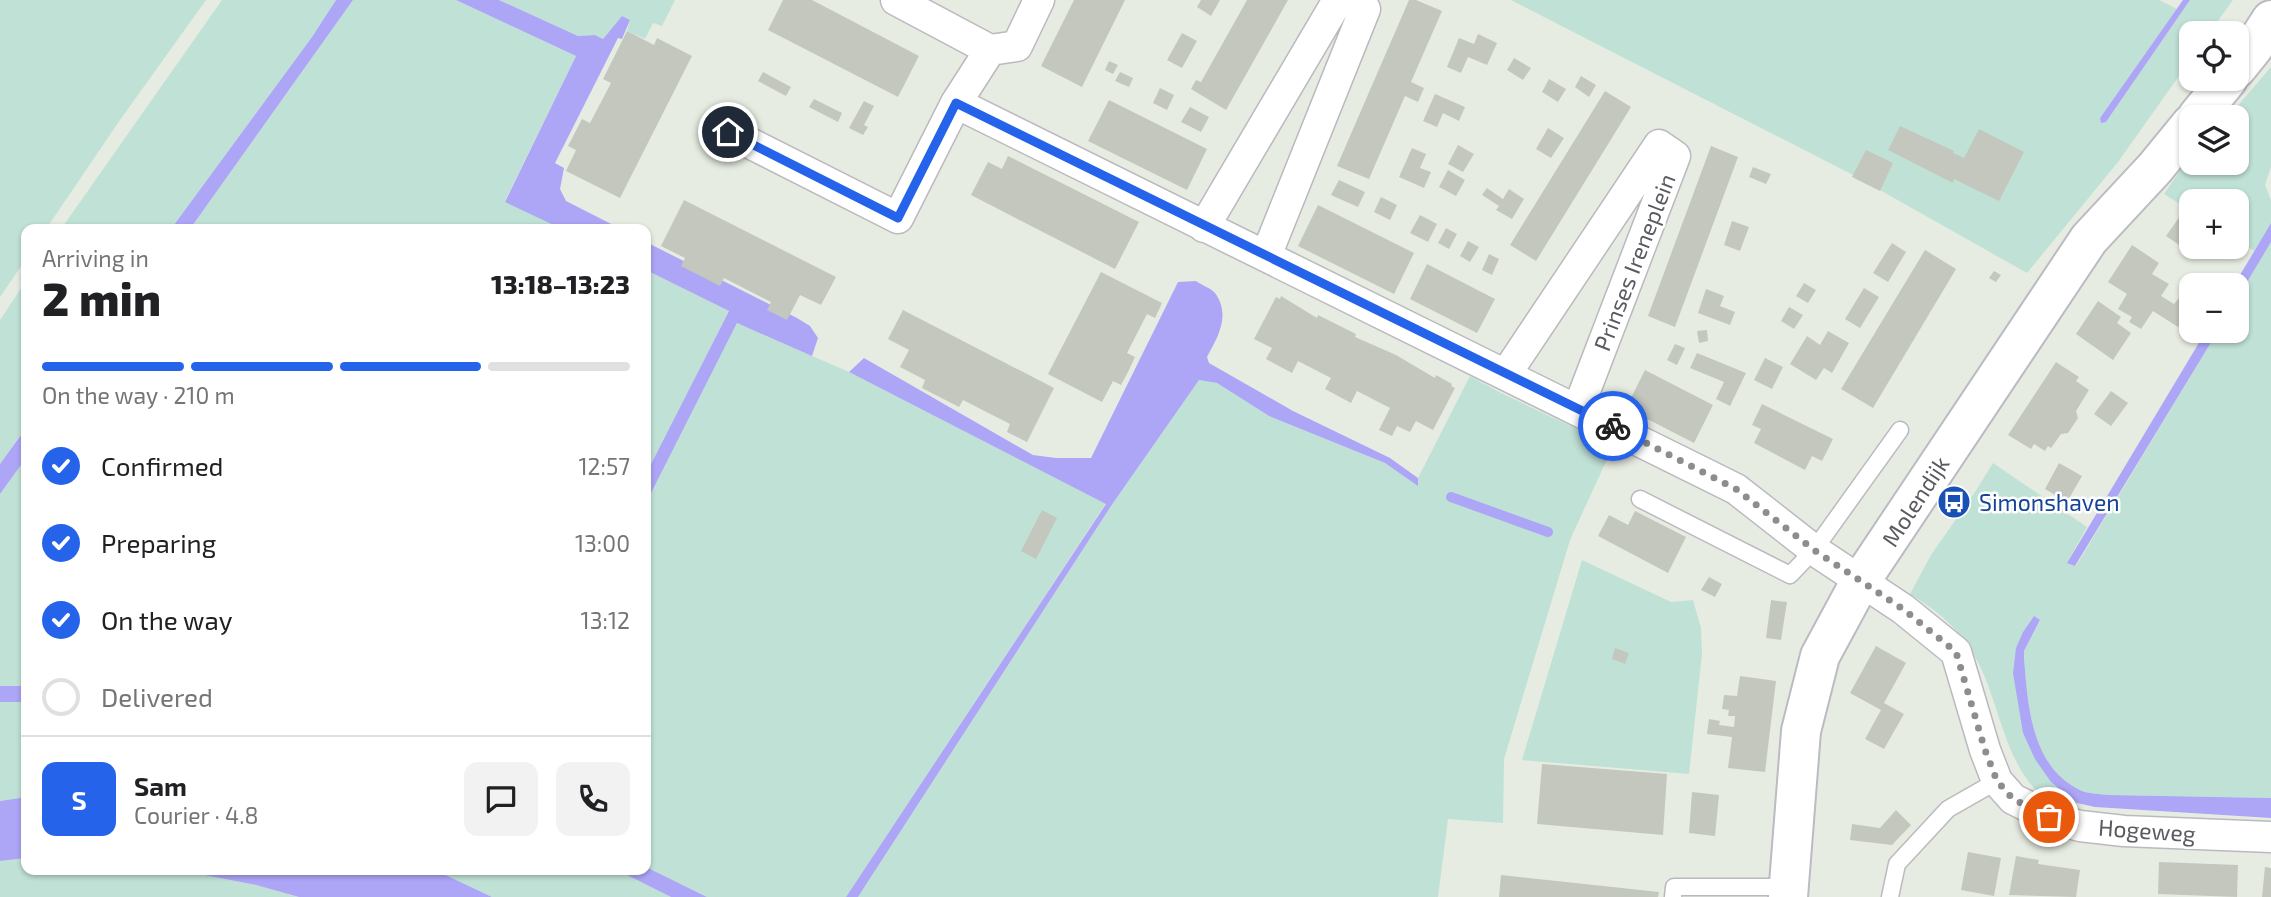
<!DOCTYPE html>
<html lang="en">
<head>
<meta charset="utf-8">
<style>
  body { margin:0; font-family:"Exo 2",sans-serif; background:#f2f2f2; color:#202124; height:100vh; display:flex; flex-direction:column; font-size:26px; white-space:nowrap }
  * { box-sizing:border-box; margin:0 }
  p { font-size:23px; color:#757577 }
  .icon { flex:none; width:38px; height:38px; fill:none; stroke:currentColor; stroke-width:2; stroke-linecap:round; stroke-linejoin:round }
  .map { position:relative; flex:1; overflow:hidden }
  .side { position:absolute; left:21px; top:224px; width:630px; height:651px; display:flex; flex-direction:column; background:#fff; border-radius:14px; box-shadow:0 2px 5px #0004 }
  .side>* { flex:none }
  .tools { position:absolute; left:2179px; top:21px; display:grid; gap:14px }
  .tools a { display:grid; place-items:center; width:70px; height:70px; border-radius:14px; background:#fff; box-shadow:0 2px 5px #0004; font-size:35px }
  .pin { position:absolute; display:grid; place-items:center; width:60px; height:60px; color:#fff; margin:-30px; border:4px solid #fff; border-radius:50%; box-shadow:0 2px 7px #0007 }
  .courier { position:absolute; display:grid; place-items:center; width:70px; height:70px; margin:-35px; border:5px solid #2563eb; border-radius:50%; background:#fff; color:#222; box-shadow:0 2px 9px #0007 }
  .head em { font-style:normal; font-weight:800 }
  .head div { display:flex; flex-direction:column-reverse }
  .head { display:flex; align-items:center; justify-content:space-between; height:119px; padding:0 21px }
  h1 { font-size:46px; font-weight:800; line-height:52px }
  .bar { display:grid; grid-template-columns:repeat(4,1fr); gap:10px 7px; align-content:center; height:84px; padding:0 21px }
  .bar i { height:9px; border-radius:5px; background:#e0e0e0 }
  .bar .selected { background:#2563eb }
  .bar p { grid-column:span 4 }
  .line { display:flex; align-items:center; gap:18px; padding:0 21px; border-top:2px solid #e0e0e0 }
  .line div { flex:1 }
  .round { display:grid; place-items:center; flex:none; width:74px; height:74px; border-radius:14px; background:#f2f2f2 }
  ol { padding:0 21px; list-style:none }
  li { display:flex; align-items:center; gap:21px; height:77px }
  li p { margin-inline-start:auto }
  li .icon { padding:7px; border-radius:50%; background:#2563eb; color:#fff; stroke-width:4 }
  li:last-child { color:#757577 }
  li i { width:38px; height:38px; border:4px solid #e0e0e0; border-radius:50% }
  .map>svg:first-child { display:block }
</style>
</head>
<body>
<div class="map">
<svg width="2271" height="897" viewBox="0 0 2271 897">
  <rect width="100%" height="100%" fill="#e7ece2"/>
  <!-- green -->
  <path fill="#c0e1d6" d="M 0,0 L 206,0 L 120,120 L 46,229 L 26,229 L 26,259 L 0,297 Z
    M 222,0 L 336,0 L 312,37 L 171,229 L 61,229 Z
    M 353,0 L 456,0 L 576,56 L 505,201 L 562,229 L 190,229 Z
    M 499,0 L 675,0 L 662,26 L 653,23 L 645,39 L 627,31 L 630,20 L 622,16 L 603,39 L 595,35 L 578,36 Z
    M 1511,0 L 2159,0 L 2177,9 L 2100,118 L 2102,122 L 2106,122 L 2190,0 L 2233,0 L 2209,33 L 2191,33 L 2191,59 L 2118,162 L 2027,273 L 1855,176 Z
    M 2271,67 L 2271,167 L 2265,185 L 2271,200 L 2271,223 L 2254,251 L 2237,240 L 2236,201 L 2191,201 L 2191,211 L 2164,194 L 2191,155 L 2191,163 L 2236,163 L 2236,117 L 2228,117 Z
    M 2271,242 L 2271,798 L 2109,795 C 2100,794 2090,794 2082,791 C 2031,768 2028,706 2024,658 L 2024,651 L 2040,621 L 2034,616 L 2023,632 L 2023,733 L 2051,782 L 2077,803 L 2073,813 C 2008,792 2005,719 1980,666 C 1964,633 1940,612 1910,594 L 1931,555 L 1975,492 L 1993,463 L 2087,527 L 2068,561 L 2076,566 L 2218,331 L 2236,331 L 2237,299 Z
    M 646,270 L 729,311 L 646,474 Z
    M 26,281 L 26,427 L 0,464 L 0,320 Z
    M 737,323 L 849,372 L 1106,503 L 846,897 L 707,897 L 646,867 L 646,503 Z
    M 1470,376 L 1501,393 L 1613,446 L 1570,540 L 1504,759 L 1503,823 L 1448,819 L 1438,897 L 858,897 L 1111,506 L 1199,380 L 1217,383 L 1269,416 L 1385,463 L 1418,485 L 1418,478 Z
    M 26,458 L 26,686 L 0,686 L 0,494 Z
    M 1582,560 L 1671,602 L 1693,600 L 1701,628 L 1702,654 L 1689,774 L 1522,760 Z
    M 0,702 L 26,702 L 26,797 L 0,801 Z
    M 26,858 L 26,870 L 178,870 L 256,885 L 299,897 L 0,897 L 0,861 Z
    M 435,870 L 617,870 L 671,897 L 492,897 Z"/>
  <!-- water -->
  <path fill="#ada6f7" d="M 336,0 L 353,0 L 190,229 L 171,229 L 312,37 Z
    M 456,0 L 499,0 L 578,36 L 595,35 L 603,39 L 622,16 L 630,20 L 622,39 L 618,38 L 555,163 L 564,168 L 560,189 L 566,201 L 621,229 L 562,229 L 505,202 L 576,56 Z
    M 2183,0 L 2190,0 L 2106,122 L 2101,123 L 2100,118 Z
    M 2271,223 L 2271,242 L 2237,299 L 2236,285 L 2234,285 Z
    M 646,242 L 797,318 L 810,326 L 818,338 L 812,356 L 737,323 L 646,503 L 646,474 L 729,311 L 646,270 Z
    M 1196,281 C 1201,285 1211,288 1215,293 C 1231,315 1218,337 1207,357 L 1209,363 L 1293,411 L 1390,458 L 1418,478 L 1418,486 L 1385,463 L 1269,416 L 1217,383 L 1199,380 L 1111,506 L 858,897 L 846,897 L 1106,504 L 849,372 L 864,358 L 1033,455 L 1056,458 L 1091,458 L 1178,282 Z
    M 2206,331 L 2218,331 L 2075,566 L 2067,563 Z
    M 26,428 L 26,458 L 0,494 L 0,464 Z
    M 2034,616 L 2040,620 L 2024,651 L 2024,658 C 2028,706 2031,768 2082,791 C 2090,794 2100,794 2109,795 L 2271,798 L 2271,818 L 2095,807 L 2077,803 L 2051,782 L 2035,759 L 2023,733 L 2013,673 L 2016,648 L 2023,632 Z
    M 0,686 L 26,686 L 26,702 L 0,702 Z
    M 26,797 L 26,858 L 0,861 L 0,801 Z
    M 646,867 L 707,897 L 671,897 L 617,870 L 646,870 Z
    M 178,870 L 435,870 L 492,897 L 299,897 L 256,885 Z"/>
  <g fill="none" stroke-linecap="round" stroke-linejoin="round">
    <!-- stream -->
    <path stroke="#ada6f7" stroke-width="10" d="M 1451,497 L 1548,532"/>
  </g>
  <!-- building -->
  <path fill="#c4c7be" d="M 783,0 L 812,0 L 919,56 L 898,97 L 768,30 Z
    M 1074,0 L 1125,0 L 1082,87 L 1041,66 Z
    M 1201,0 L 1220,0 L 1211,16 L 1197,7 Z
    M 1247,0 L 1288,0 L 1226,110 L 1191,89 L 1196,80 L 1201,82 Z
    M 1409,0 L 1416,0 L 1442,11 L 1411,82 L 1424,88 L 1418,102 L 1405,96 L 1369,179 L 1337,166 Z
    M 627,31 L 654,45 L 657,38 L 692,56 L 620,198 L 566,171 L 576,150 L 568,146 L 582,119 L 590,123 L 611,83 L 603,79 Z
    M 1182,33 L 1197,41 L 1182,68 L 1167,60 Z
    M 1478,34 L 1497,43 L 1487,65 L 1468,57 L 1461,73 L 1447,67 L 1459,38 L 1474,44 Z
    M 1514,58 L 1531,68 L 1523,80 L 1507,70 Z
    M 1109,61 L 1118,65 L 1113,74 L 1105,70 Z
    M 763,72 L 791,87 L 786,96 L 758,81 Z
    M 1120,72 L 1133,78 L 1129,87 L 1115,81 Z
    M 1581,76 L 1596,85 L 1589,97 L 1575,87 Z
    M 1549,79 L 1566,89 L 1558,102 L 1542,92 Z
    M 1160,88 L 1174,95 L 1167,110 L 1153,103 Z
    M 1605,91 L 1631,107 L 1536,261 L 1510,245 Z
    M 1435,94 L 1465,107 L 1459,121 L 1443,113 L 1437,127 L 1423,121 Z
    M 814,99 L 842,113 L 838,122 L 809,107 Z
    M 1109,100 L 1207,149 L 1187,190 L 1088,141 Z
    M 864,101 L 874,106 L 864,125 L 868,127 L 863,135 L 849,128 Z
    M 1190,107 L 1209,117 L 1201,132 L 1181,122 Z
    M 1900,126 L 1954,151 L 1953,153 L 1964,158 L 1979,129 L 2024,152 L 1999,201 L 1954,179 L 1953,183 L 1888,150 Z
    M 1548,128 L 1564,138 L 1551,158 L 1536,149 Z
    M 1458,145 L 1474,154 L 1463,172 L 1448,164 Z
    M 1711,146 L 1738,157 L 1675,327 L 1648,316 Z
    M 1412,148 L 1426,154 L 1420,168 L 1431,172 L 1424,188 L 1399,177 Z
    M 1866,150 L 1893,163 L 1880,191 L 1852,177 Z
    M 1008,156 L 1139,222 L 1115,269 L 971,195 L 988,162 L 1002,169 Z
    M 1753,167 L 1771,174 L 1766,184 L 1749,177 Z
    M 1448,170 L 1465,180 L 1456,196 L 1439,187 Z
    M 1339,180 L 1365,192 L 1358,207 L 1331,195 Z
    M 1487,188 L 1503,199 L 1509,189 L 1524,199 L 1512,219 L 1496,210 L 1499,206 L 1482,195 Z
    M 1381,197 L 1397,205 L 1390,220 L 1374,212 Z
    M 684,200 L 836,277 L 821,305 L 800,295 L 787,320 L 767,310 L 771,302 L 724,278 L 720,286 L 681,266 L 685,258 L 661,246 Z
    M 1318,205 L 1414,253 L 1394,294 L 1298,246 Z
    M 2185,209 L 2191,213 L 2191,247 L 2195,247 L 2191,253 L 2166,236 Z
    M 1420,215 L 1437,224 L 1428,242 L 1410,233 Z
    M 1732,221 L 1749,227 L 1740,251 L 1724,245 Z
    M 1446,228 L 1457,234 L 1449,249 L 1438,243 Z
    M 1468,241 L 1479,247 L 1470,262 L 1460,256 Z
    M 1892,243 L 1906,252 L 1888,282 L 1873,273 Z
    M 2132,245 L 2159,263 L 2152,274 L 2169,284 L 2161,296 L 2174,304 L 2179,298 L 2191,305 L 2178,327 L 2153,311 L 2141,329 L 2129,322 L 2132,317 L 2118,309 L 2127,294 L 2108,282 Z
    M 1925,250 L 1956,269 L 1873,408 L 1841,389 Z
    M 1489,254 L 1499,259 L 1492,275 L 1482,270 Z
    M 1427,264 L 1495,299 L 1477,333 L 1410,299 Z
    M 1994,271 L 2001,275 L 1996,282 L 1989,278 Z
    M 1101,272 L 1162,303 L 1155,318 L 1147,314 L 1127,353 L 1135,357 L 1128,372 L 1121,385 L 1113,381 L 1102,402 L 1048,374 Z
    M 1804,283 L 1816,290 L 1808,303 L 1796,296 Z
    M 1864,288 L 1879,297 L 1860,328 L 1845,319 Z
    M 1706,289 L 1724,296 L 1720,306 L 1735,312 L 1730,325 L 1698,313 Z
    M 1281,296 L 1317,318 L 1318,315 L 1356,334 L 1355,337 L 1396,355 L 1435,378 L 1436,375 L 1452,384 L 1451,386 L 1455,388 L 1433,430 L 1416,421 L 1410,432 L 1397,426 L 1392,436 L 1379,430 L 1390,408 L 1357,391 L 1351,403 L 1325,389 L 1331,378 L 1298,361 L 1292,373 L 1266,359 L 1272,348 L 1254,339 L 1276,297 L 1280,299 Z
    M 2098,301 L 2121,317 L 2117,323 L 2131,333 L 2113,360 L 2076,334 Z
    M 1789,307 L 1803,315 L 1794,329 L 1781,321 Z
    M 903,310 L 1054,388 L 1027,442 L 1007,432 L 1010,424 L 963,400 L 959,407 L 922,388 L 925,380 L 900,367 L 909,350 L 888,339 Z
    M 1707,330 L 1708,341 L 1699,343 L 1697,331 Z
    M 1828,331 L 1849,343 L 1832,373 L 1824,368 L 1816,380 L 1790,364 L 1807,336 L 1820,345 Z
    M 1675,344 L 1685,348 L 1677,365 L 1667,360 Z
    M 1697,353 L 1746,373 L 1730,406 L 1716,399 L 1724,382 L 1690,368 Z
    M 1765,358 L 1783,367 L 1772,389 L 1754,380 Z
    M 2056,362 L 2079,377 L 2076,381 L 2089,390 L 2076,411 L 2078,418 L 2068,433 L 2061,434 L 2051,448 L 2048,446 L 2045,451 L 2034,444 L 2031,449 L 2008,435 Z
    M 1645,370 L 1713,405 L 1694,443 L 1626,408 Z
    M 2111,391 L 2128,403 L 2111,426 L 2094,414 Z
    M 1762,404 L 1833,439 L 1822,461 L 1812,456 L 1805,470 L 1754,443 L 1761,429 L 1752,425 Z
    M 2059,463 L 2082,476 L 2067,502 L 2045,489 Z
    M 1042,510 L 1057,518 L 1036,559 L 1021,551 Z
    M 1635,511 L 1686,537 L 1668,573 L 1598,536 L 1609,515 L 1628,525 Z
    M 1709,577 L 1722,584 L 1715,597 L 1701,590 Z
    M 1771,600 L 1787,602 L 1781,640 L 1766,638 Z
    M 1876,646 L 1906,663 L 1884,703 L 1904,714 L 1884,749 L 1865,739 L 1881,710 L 1850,693 Z
    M 1615,648 L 1629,653 L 1625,664 L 1612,659 Z
    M 1740,676 L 1776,681 L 1765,772 L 1728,768 L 1732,737 L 1707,734 L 1709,719 L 1720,721 L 1719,725 L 1734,727 L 1735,716 L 1728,716 L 1729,710 L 1722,709 L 1724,695 L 1737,696 Z
    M 1542,764 L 1667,774 L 1663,835 L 1537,824 Z
    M 1692,792 L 1719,795 L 1715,836 L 1689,833 Z
    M 1896,810 L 1911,825 L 1892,845 L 1850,840 L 1852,824 L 1880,828 Z
    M 1968,852 L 2001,858 L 1994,896 L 1961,890 Z
    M 2016,856 L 2039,860 L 2038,864 L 2080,870 L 2076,897 L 2009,895 Z
    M 2159,862 L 2238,865 L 2237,897 L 2158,894 Z
    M 2265,867 L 2271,868 L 2271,897 L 2262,897 Z
    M 1501,875 L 1659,892 L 1658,897 L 1499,897 Z"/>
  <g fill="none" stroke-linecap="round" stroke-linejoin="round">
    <defs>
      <path id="lane" d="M 1640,499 L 1790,575 L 1814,550 L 1900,430
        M 1673,897 L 1674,887 L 1788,887
        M 1890,897 L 1897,864 L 1948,809 L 1997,781"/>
      <path id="street" d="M 896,0 L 990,50 L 956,103 L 1736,489 L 1814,550 L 1903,609 L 1956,652 L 1985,750 L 1997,781 L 2013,799 L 2049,817 L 2080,826 L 2124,831 L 2271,837
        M 990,50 L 1017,46 L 1039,0
        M 728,132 L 898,218 L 956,103
        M 1204,227 L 1338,0
        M 1266,256 L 1365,9 L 1347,0
        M 1506,374 L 1659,145 L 1675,156 L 1578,409"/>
      <path id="secondary" d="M 2236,69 L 2253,48 L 2271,20
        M 2197,117 L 2228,79
        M 1788,897 L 1801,731 L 1820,656 L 1860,582 L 2089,239 L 2155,168 L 2191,124"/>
    </defs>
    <!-- lane casing -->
    <use href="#lane" stroke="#bbb9bf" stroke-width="19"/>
    <!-- street casing -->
    <use href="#street" stroke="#bbb9bf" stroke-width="33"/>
    <!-- secondary casing -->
    <use href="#secondary" stroke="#bcbac2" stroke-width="42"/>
    <!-- lane -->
    <use href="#lane" stroke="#fff" stroke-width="16"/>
    <!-- street -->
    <use href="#street" stroke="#fff" stroke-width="30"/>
    <!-- secondary -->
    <use href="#secondary" stroke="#fff" stroke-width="38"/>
  </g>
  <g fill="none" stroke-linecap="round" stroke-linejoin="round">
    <!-- done -->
    <path stroke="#8d8d8e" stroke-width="7" stroke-dasharray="0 12.6" d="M 1613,426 L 1736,489 L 1814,550 L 1903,609 L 1956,652 L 1985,750 L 1997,781 L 2013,799 L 2049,817"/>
    <!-- route -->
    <path stroke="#2563eb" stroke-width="9" d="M 728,132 L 898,218 L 956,103 L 1613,426"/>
  </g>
  <!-- icons -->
  <defs>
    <symbol id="bus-disc" viewBox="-11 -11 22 22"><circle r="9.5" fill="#1a4fb4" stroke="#fff"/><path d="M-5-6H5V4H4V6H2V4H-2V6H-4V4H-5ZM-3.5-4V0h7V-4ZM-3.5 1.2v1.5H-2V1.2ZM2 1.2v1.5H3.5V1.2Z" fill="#fff"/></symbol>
  </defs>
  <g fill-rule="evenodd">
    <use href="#bus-disc" x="1935" y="483" width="38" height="38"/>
  </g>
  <g text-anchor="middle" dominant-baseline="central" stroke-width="5" stroke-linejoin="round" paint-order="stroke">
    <!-- street labels -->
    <g font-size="23" fill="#5c5a61" stroke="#fff">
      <text transform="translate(1634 262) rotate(-69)">Prinses Ireneplein</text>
      <text transform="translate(1915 501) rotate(-57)">Molendijk</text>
      <text transform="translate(2147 830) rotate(4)">Hogeweg</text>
    </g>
    <!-- transit labels -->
    <g font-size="23" fill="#164399" stroke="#fff" text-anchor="start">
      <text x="1979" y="502">Simonshaven</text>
    </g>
  </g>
</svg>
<div class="tools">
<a><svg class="icon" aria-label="locate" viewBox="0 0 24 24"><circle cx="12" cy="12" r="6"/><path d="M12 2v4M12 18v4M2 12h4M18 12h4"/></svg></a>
<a><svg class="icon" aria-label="layers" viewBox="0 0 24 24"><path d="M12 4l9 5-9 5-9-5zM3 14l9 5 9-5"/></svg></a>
<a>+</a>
<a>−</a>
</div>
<div class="pin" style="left:2049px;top:817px;background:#ea580c"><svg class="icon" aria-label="bag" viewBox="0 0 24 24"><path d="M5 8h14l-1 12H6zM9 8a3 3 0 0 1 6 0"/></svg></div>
<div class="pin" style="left:728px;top:132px;background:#1f2937"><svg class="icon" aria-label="home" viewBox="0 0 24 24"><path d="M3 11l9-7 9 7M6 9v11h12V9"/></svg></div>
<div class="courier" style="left:1613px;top:426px"><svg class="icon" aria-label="bike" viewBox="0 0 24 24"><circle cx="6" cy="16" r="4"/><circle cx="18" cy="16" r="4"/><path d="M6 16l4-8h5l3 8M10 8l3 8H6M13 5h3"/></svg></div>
<section class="side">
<div class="head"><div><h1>2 min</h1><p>Arriving in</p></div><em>13:18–13:23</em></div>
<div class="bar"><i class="selected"></i><i class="selected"></i><i class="selected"></i><i></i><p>On the way · 210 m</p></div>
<ol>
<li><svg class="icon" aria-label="check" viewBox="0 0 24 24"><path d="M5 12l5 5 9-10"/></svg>Confirmed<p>12:57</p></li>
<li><svg class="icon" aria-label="check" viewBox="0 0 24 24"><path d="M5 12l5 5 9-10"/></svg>Preparing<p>13:00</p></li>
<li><svg class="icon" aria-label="check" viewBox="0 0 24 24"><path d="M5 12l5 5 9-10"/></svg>On the way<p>13:12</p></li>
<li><i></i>Delivered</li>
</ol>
<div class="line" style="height:126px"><b class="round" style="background:#2563eb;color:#fff">S</b><div><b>Sam</b><p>Courier · 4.8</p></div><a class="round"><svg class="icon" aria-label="chat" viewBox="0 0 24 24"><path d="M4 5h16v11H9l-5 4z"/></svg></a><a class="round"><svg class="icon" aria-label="phone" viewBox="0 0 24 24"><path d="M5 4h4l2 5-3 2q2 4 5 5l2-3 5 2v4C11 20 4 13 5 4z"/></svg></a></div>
</section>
</div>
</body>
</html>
